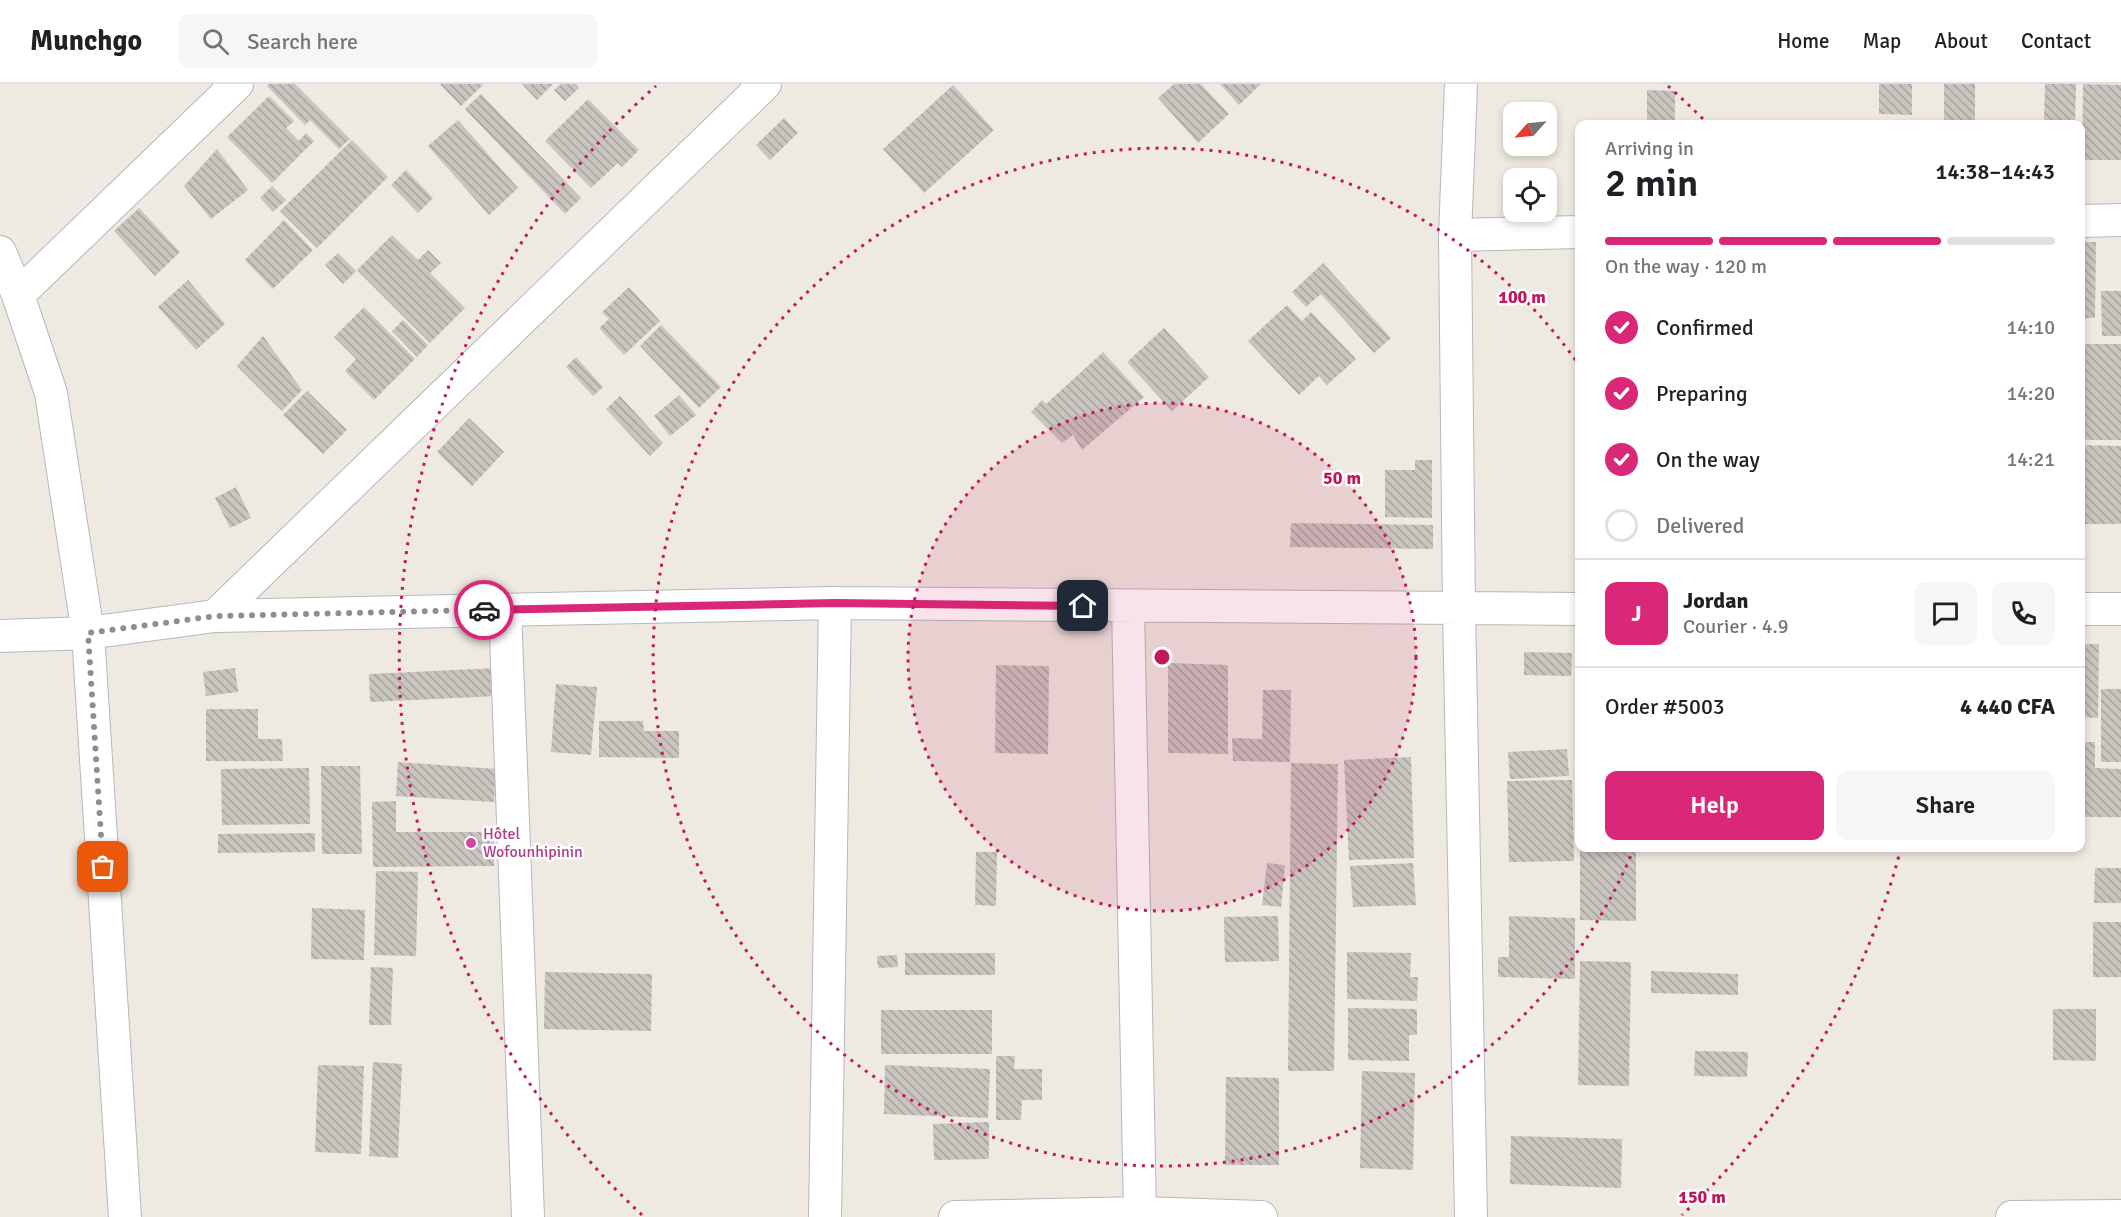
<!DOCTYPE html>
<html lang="en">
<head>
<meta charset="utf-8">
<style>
  body { margin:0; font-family:Signika,sans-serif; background:#f6f6f6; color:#202124; height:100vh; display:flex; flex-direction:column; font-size:22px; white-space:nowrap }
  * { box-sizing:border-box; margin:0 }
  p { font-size:20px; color:#757577 }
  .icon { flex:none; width:33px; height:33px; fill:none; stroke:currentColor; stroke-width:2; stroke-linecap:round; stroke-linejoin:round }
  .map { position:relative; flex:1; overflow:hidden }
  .drawer { position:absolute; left:1575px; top:36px; width:510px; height:732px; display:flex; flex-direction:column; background:#fff; border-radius:12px; box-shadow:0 3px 9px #0003 }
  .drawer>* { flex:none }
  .needle { width:39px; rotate:243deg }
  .tools { position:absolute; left:1503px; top:18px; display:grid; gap:12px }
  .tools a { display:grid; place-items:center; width:54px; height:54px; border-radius:12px; background:#fff; box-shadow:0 3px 9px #0003; font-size:30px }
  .pin { position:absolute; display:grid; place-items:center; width:51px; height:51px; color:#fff; margin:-26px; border-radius:12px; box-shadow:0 3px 9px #0006 }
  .courier { position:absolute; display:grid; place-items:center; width:60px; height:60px; margin:-30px; border:4px solid #db2777; border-radius:50%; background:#fff; color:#222; box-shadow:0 2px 8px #0007 }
  .overview em { font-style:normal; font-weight:600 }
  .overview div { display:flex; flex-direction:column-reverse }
  .overview { display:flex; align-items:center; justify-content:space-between; height:102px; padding:0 30px }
  h1 { font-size:39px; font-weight:600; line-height:45px }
  .bar { display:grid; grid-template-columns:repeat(4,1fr); gap:9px 6px; align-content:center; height:72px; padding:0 30px }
  .bar i { height:8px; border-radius:4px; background:#e0e0e0 }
  .bar .selected { background:#db2777 }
  .bar p { grid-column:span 4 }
  .line { display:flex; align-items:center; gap:15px; padding:0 30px; border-top:2px solid #e0e0e0 }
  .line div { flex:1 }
  .round { display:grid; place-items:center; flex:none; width:63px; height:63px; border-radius:12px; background:#f6f6f6 }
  ol { padding:0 30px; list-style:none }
  li { display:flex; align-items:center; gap:18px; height:66px }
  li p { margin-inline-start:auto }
  li .icon { padding:6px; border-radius:50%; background:#db2777; color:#fff; stroke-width:4 }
  li:last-child { color:#757577 }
  li i { width:33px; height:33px; border:3px solid #e0e0e0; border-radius:50% }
  .action { display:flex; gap:12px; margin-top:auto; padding:12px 30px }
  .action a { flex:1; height:69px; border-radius:12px; background:#db2777; color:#fff; font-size:24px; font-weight:600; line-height:69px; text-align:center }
  .action a+a { background:#f6f6f6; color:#202124 }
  header { display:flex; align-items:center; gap:36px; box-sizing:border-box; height:84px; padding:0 30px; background:#fff; border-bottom:2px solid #e0e0e0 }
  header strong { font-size:28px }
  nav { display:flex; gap:33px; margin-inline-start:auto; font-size:21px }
  .search { width:420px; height:54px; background:#f6f6f6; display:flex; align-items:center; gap:15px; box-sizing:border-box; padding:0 21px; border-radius:12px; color:#757577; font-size:22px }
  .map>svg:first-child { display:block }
</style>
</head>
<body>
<header>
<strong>Munchgo</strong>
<div class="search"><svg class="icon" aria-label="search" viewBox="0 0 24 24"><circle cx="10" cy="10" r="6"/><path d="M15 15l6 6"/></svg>Search here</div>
<nav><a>Home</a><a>Map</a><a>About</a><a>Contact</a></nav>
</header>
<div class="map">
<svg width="2121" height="1133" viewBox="0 0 2121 1133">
  <defs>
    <pattern id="building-back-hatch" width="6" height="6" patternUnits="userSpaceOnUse" patternTransform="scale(1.5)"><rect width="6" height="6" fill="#c9c5be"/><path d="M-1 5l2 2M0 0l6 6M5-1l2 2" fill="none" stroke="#a6a39e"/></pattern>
  </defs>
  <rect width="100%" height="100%" fill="#eeeae1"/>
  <!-- building -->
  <path fill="url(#building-back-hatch)" d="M 269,0 L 295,0 L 350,55 L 339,65 L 310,36 L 305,41 L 267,2 Z
    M 440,0 L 484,0 L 461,22 Z
    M 522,0 L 553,0 L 537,16 Z
    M 561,0 L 576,0 L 579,4 L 565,17 L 554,6 Z
    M 1174,0 L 1201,0 L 1229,30 L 1198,59 L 1158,14 Z
    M 1220,0 L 1261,0 L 1239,21 Z
    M 1879,0 L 1912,0 L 1912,31 L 1879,30 Z
    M 1944,0 L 1975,0 L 1975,40 L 1944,40 Z
    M 2045,0 L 2076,0 L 2075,40 L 2044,40 Z
    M 2083,0 L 2121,1 L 2121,76 L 2082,76 Z
    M 953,1 L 994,46 L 924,109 L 883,65 Z
    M 1647,6 L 1675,7 L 1675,40 L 1647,40 Z
    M 481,10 L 581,114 L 565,130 L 465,25 Z
    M 269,12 L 294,37 L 286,44 L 299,57 L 306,49 L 314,57 L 272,99 L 227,53 Z
    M 588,15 L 639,66 L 622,83 L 618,79 L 591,104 L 545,57 Z
    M 1515,20 L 1537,21 L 1536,28 L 1514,28 Z
    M 784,34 L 798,49 L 770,76 L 756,61 Z
    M 458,36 L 518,104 L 489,131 L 428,62 Z
    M 352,56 L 388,93 L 317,164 L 280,127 Z
    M 217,65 L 248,106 L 211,135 L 184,102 Z
    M 406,86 L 433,114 L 418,129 L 391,101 Z
    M 272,102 L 286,116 L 273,128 L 260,114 Z
    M 139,124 L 180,168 L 155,192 L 114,147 Z
    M 284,136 L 313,166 L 273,205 L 245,176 Z
    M 392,151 L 418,176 L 428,166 L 441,179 L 430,189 L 465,224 L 430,259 L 357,186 Z
    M 2080,158 L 2096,158 L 2095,234 L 2080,234 Z
    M 338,169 L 356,187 L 343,200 L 325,181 Z
    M 1323,179 L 1391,254 L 1374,269 L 1321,210 L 1306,223 L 1292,208 Z
    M 188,196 L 225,240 L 196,266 L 158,223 Z
    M 629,203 L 660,237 L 624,271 L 599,244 L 609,235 L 602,228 Z
    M 2101,207 L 2121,207 L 2121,252 L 2102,252 Z
    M 1287,221 L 1302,237 L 1311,228 L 1356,275 L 1327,301 L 1319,292 L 1299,311 L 1248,257 Z
    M 364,223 L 415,275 L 374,316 L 345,287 L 356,275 L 334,253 Z
    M 403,236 L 428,261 L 417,273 L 392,247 Z
    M 661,241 L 721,303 L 699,324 L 640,262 Z
    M 1164,244 L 1209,293 L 1172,327 L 1127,278 Z
    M 263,252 L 302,306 L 282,327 L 237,282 Z
    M 2080,260 L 2121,260 L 2121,356 L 2080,356 Z
    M 1103,268 L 1144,313 L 1082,366 L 1073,351 L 1062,359 L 1031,328 L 1042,316 L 1046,320 Z
    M 576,273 L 603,303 L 593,312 L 566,283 Z
    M 307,307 L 347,346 L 323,370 L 283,331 Z
    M 679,311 L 696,331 L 670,352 L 654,332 Z
    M 620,312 L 663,359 L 650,372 L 606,325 Z
    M 469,334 L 504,368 L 472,402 L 437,368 Z
    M 2081,361 L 2121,362 L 2121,440 L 2081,440 Z
    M 1415,376 L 1432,376 L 1432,434 L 1385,433 L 1385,386 L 1415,386 Z
    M 236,403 L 251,434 L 230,444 L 215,414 Z
    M 1291,439 L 1433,441 L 1433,465 L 1290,463 Z
    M 2080,560 L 2099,560 L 2098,634 L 2080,633 Z
    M 1524,568 L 1572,569 L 1571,592 L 1524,591 Z
    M 1168,579 L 1228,581 L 1228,670 L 1168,669 Z
    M 996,581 L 1049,582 L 1048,670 L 995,669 Z
    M 235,584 L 238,608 L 206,612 L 203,588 Z
    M 497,584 L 498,612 L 370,618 L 369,590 Z
    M 556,600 L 597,603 L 591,671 L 551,668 Z
    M 2101,605 L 2121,605 L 2121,678 L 2101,678 Z
    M 1263,606 L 1291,606 L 1290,678 L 1233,677 L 1232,654 L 1262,655 Z
    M 206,625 L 258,625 L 258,655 L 282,655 L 283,677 L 206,677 Z
    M 599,637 L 643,637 L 644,647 L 679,647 L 679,674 L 599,673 Z
    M 2080,658 L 2095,658 L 2095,684 L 2121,685 L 2121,733 L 2080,733 Z
    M 1567,665 L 1569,692 L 1510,695 L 1508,668 Z
    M 1411,673 L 1414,774 L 1349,776 L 1344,676 Z
    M 398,678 L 496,685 L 494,718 L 396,712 Z
    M 1291,679 L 1338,680 L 1334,987 L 1288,987 Z
    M 321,682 L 360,682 L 362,770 L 322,770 Z
    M 309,684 L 310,740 L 222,741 L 221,685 Z
    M 1572,696 L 1574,777 L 1509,778 L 1507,697 Z
    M 396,717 L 396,748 L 494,748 L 494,782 L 373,783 L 372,718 Z
    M 315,749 L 315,768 L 218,769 L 218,750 Z
    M 1580,764 L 1636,764 L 1636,837 L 1580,836 Z
    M 976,768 L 997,768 L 996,822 L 975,821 Z
    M 1267,779 L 1285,781 L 1281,823 L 1262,821 Z
    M 1413,779 L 1416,821 L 1353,823 L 1350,782 Z
    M 2095,784 L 2121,784 L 2121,819 L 2094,819 Z
    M 376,787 L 418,788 L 416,872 L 374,871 Z
    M 312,824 L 365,826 L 364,876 L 311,875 Z
    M 1278,832 L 1279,877 L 1225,878 L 1224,833 Z
    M 1509,832 L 1575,834 L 1575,895 L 1498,893 L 1498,873 L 1509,873 Z
    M 2093,838 L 2121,838 L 2121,893 L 2093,893 Z
    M 1347,868 L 1411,869 L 1410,893 L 1418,893 L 1417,917 L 1347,915 Z
    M 905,869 L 995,869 L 995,891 L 905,891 Z
    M 897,871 L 898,883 L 878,884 L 877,872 Z
    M 1580,877 L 1631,878 L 1629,1002 L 1578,1001 Z
    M 371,883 L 393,884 L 391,941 L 369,941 Z
    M 1651,887 L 1738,890 L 1738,911 L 1651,909 Z
    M 545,888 L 652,890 L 651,947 L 544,945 Z
    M 1348,924 L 1417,925 L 1417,951 L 1409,951 L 1409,977 L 1348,976 Z
    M 2053,925 L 2096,925 L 2096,977 L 2053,976 Z
    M 881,926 L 992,926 L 992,970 L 881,970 Z
    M 1695,967 L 1748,968 L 1747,993 L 1694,992 Z
    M 996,972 L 1015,972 L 1014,985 L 1042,985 L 1042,1016 L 1022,1016 L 1021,1036 L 996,1036 Z
    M 373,978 L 402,980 L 398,1074 L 369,1072 Z
    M 318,981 L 364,982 L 361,1070 L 315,1068 Z
    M 885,981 L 990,985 L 988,1034 L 884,1030 Z
    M 1362,987 L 1415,989 L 1413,1086 L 1360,1084 Z
    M 1226,993 L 1279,994 L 1279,1081 L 1225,1081 Z
    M 989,1038 L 989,1075 L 934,1076 L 933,1040 Z
    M 1511,1052 L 1622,1055 L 1621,1104 L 1510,1100 Z"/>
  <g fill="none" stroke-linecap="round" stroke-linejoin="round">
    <defs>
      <path id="street" d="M 1461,0 L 1455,151 L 1459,525 L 1471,1133
        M 2080,137 L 2121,136
        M 1455,151 L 1580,148
        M 0,168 L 18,211 L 51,309 L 88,549 L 125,1133
        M 18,211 L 237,0
        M 1128,522 L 1140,1129
        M 505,525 L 528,1133
        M 2080,525 L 2121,525
        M 215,532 L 765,0
        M 0,552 L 88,549 L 215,532 L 835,519 L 1580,525
        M 825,1133 L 835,519
        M 955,1133 L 1140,1129 L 1261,1133
        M 2012,1133 L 2121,1132"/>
    </defs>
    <!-- street casing -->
    <use href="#street" stroke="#b4b8bd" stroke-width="34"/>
    <!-- street -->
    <use href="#street" stroke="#fff" stroke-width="32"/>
  </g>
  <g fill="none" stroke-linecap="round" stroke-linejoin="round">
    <!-- done -->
    <path stroke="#8d8f8f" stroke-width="6" stroke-dasharray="0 10.8" d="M 103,783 L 88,549 L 216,532 L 484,526"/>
    <!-- route -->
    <path stroke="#db2777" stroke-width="8" d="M 484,526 L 835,519 L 1083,522"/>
  </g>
  <!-- distance rings -->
  <circle cx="1162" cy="573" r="254" fill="#c2185b" fill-opacity=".12"/>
  <g fill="none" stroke="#c2185b" stroke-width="3" stroke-dasharray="3 6">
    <circle cx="1162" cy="573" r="254"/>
    <path d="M1634 764A509 509 0 1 1 1579 281"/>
    <path d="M1901 764A763 763 0 0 1 1682 1131M642 1131A763 763 0 0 1 656 2M1668 2A763 763 0 0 1 1706 38"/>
  </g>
  <!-- markers -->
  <circle fill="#d1479c" stroke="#fff" stroke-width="2" cx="471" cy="759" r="6"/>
  <g text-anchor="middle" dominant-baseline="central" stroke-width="5" stroke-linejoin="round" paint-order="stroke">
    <!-- hotel labels -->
    <g font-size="16" fill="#b23c85" stroke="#fff" text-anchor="start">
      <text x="483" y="750">Hôtel<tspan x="483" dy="18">Wofounhipinin</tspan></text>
    </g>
  </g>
  <circle cx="1162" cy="573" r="9" fill="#c2185b" stroke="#fff" stroke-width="3"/>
  <g font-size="18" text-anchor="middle" font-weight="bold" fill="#c2185b" stroke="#fff" stroke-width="5" stroke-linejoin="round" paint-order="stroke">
    <text x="1522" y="219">100 m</text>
    <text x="1342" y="400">50 m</text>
    <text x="1702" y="1119">150 m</text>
  </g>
</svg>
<div class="tools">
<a><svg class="needle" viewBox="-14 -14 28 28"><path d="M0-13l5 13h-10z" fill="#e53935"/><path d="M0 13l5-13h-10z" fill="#757577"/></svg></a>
<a><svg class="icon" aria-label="locate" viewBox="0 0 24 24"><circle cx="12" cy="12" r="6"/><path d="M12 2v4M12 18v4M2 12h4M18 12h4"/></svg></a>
</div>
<div class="pin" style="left:103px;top:783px;background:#ea580c"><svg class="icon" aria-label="bag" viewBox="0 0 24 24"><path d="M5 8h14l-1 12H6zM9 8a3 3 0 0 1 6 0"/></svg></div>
<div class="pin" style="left:1083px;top:522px;background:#1f2937"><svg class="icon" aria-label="home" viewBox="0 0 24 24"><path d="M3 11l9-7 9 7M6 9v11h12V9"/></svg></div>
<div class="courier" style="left:484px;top:526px"><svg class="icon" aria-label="car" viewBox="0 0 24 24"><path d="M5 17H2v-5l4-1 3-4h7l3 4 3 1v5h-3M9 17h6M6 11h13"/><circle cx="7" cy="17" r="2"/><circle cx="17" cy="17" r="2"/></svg></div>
<section class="drawer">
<div class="overview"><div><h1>2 min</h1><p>Arriving in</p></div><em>14:38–14:43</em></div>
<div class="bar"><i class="selected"></i><i class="selected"></i><i class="selected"></i><i></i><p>On the way · 120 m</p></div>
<ol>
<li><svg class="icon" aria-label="check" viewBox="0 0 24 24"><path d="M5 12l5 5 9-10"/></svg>Confirmed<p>14:10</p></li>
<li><svg class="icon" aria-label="check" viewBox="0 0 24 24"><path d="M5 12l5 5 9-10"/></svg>Preparing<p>14:20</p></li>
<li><svg class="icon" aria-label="check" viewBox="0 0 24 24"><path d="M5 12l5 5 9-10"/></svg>On the way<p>14:21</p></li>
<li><i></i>Delivered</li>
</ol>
<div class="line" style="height:108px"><b class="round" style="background:#db2777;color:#fff">J</b><div><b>Jordan</b><p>Courier · 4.9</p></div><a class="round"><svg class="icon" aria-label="chat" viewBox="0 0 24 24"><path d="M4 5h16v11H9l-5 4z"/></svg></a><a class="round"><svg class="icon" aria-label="phone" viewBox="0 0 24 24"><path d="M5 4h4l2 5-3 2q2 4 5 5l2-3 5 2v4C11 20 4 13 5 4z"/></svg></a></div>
<div class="line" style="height:78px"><div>Order #5003</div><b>4 440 CFA</b></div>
<div class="action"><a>Help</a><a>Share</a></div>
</section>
</div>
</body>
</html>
